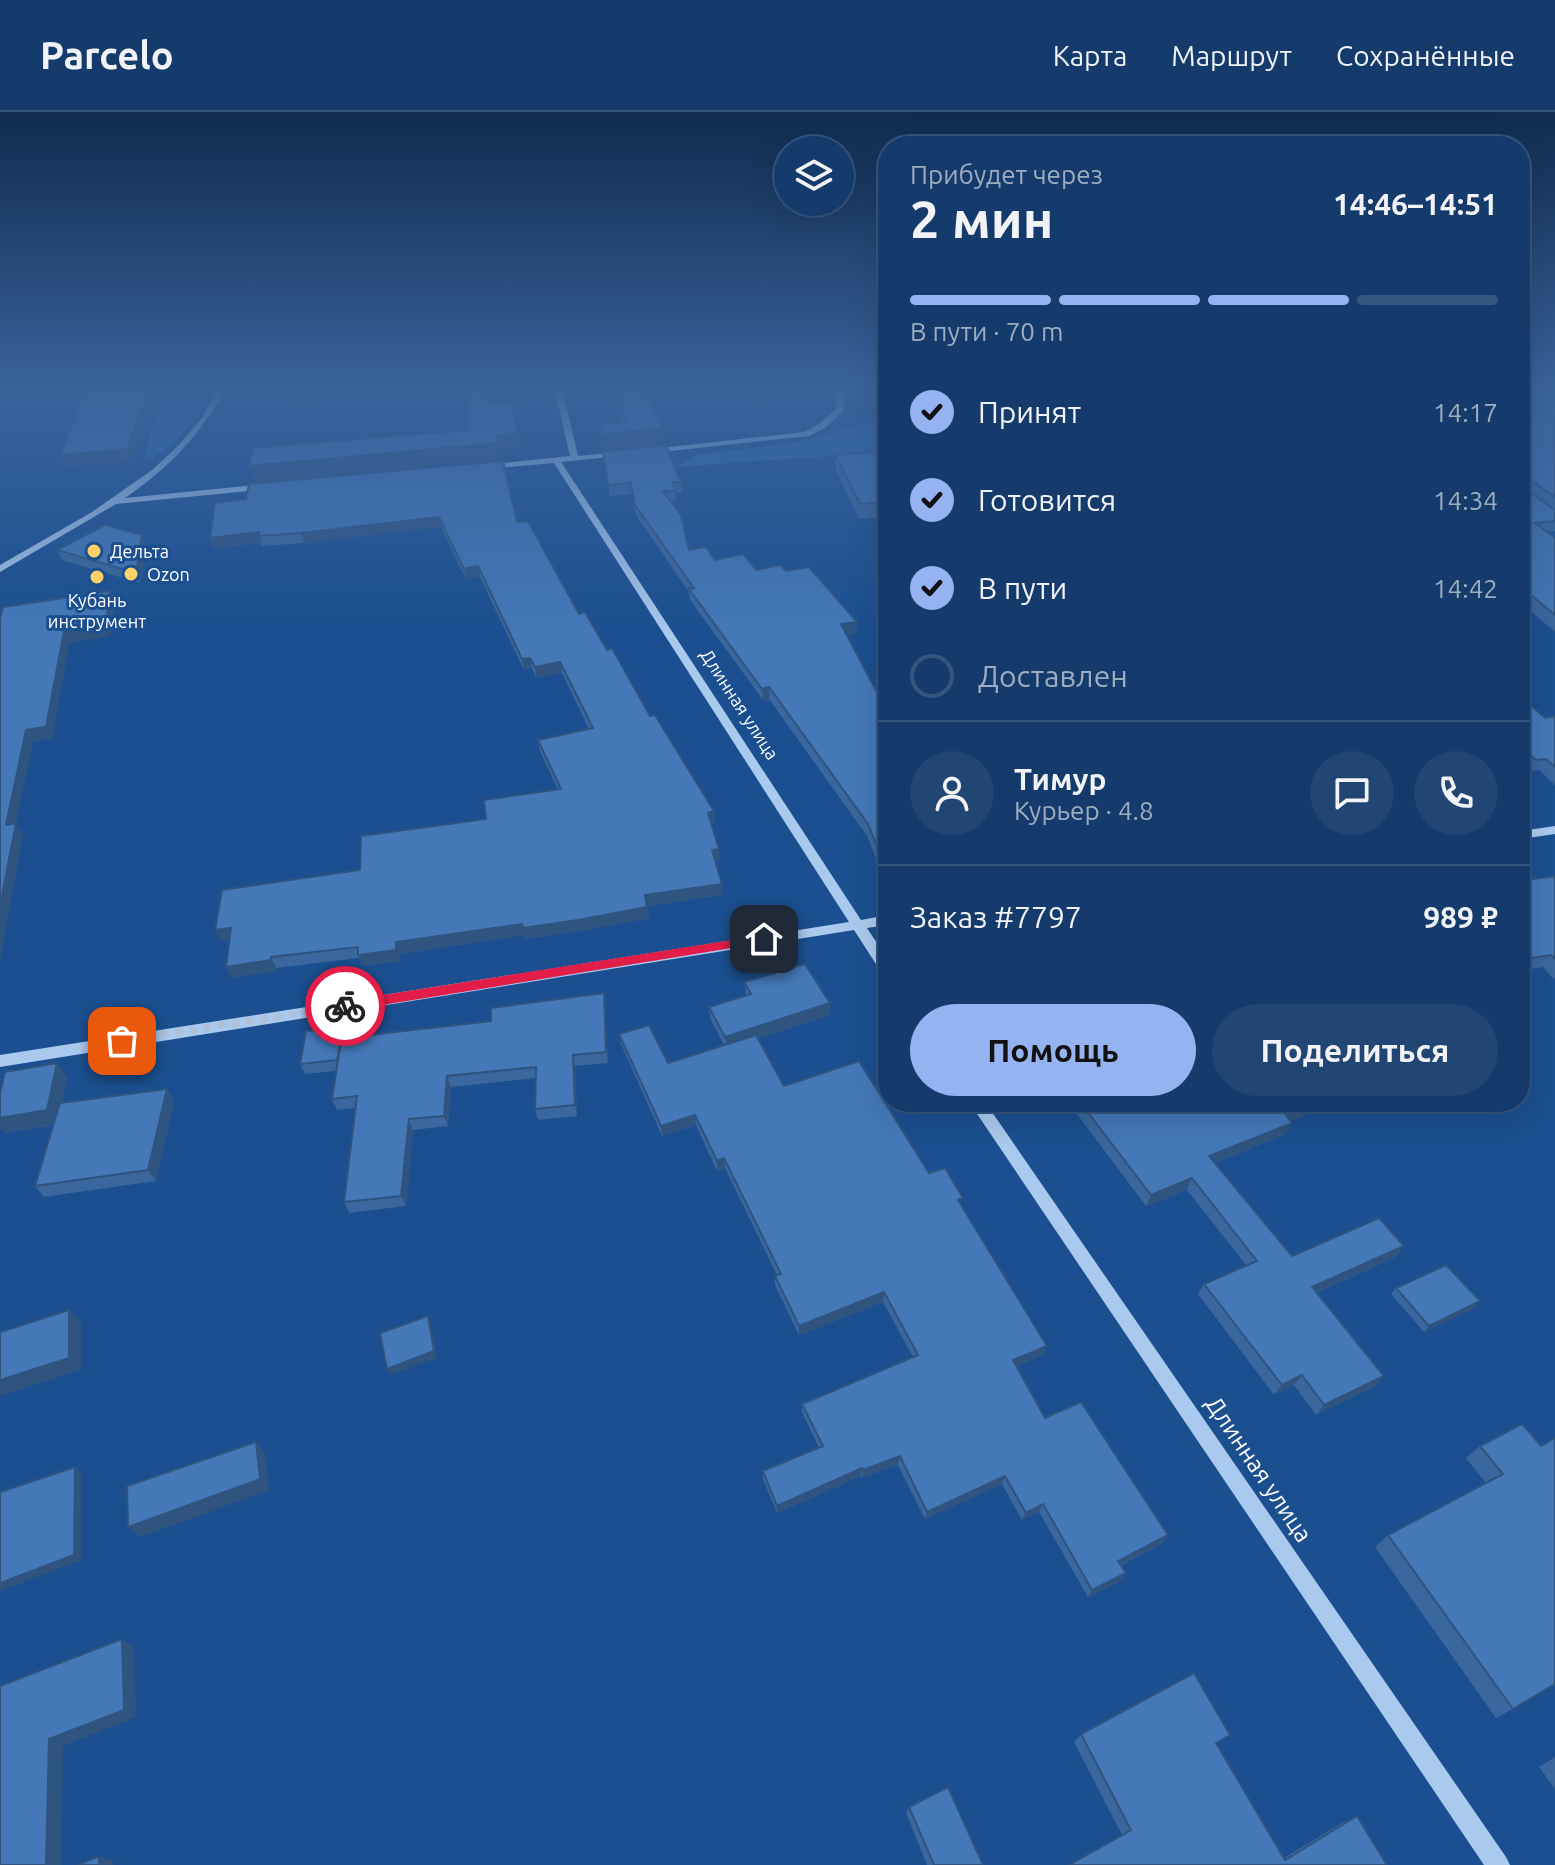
<!DOCTYPE html>
<html lang="ru">
<head>
<meta charset="utf-8">
<style>
  body { margin:0; font-family:Ubuntu,sans-serif; background:#214673; color:#f1f3f6; height:100vh; display:flex; flex-direction:column; font-size:30px; white-space:nowrap }
  * { box-sizing:border-box; margin:0 }
  p { font-size:26px; color:#9dadc1 }
  .icon { flex:none; width:44px; height:44px; fill:none; stroke:currentColor; stroke-width:2; stroke-linecap:round; stroke-linejoin:round }
  .map { position:relative; flex:1; overflow:hidden }
  .panel { position:absolute; left:878px; top:24px; width:652px; height:976px; display:flex; flex-direction:column; background:#143b6b; border-radius:32px; box-shadow:0 8px 32px #0002,0 0 0 2px #33557e }
  .panel>* { flex:none }
  .fabs { position:absolute; left:774px; top:24px; display:grid; gap:16px }
  .fabs a { display:grid; place-items:center; width:80px; height:80px; border-radius:50%; background:#143b6b; box-shadow:0 8px 32px #0002,0 0 0 2px #33557e; font-size:40px }
  .pin { position:absolute; display:grid; place-items:center; width:68px; height:68px; color:#fff; margin:-34px; border-radius:16px; box-shadow:0 4px 12px #0006 }
  .courier { position:absolute; display:grid; place-items:center; width:80px; height:80px; margin:-40px; border:6px solid #e11d48; border-radius:50%; background:#fff; color:#222; box-shadow:0 2px 10px #0007 }
  .overview em { font-style:normal; font-weight:700 }
  .overview div { display:flex; flex-direction:column-reverse }
  .overview { display:flex; align-items:center; justify-content:space-between; height:136px; padding:0 32px }
  h1 { font-size:52px; font-weight:700; line-height:60px }
  .bar { display:grid; grid-template-columns:repeat(4,1fr); gap:12px 8px; align-content:center; height:96px; padding:0 32px }
  .bar i { height:10px; border-radius:6px; background:#33557e }
  .bar .on { background:#95b2f1 }
  .bar p { grid-column:span 4 }
  .line { display:flex; align-items:center; gap:20px; padding:0 32px; border-top:2px solid #33557e }
  .line div { flex:1 }
  .round { display:grid; place-items:center; flex:none; width:84px; height:84px; border-radius:42px; background:#214673 }
  ol { padding:0 32px; list-style:none }
  li { display:flex; align-items:center; gap:24px; height:88px }
  li p { margin-inline-start:auto }
  li .icon { padding:8px; border-radius:50%; background:#95b2f1; color:#111; stroke-width:4 }
  li:last-child { color:#9dadc1 }
  li i { width:44px; height:44px; border:4px solid #33557e; border-radius:50% }
  .action { display:flex; gap:16px; margin-top:auto; padding:16px 32px }
  .action a { flex:1; height:92px; border-radius:48px; background:#95b2f1; color:#111; font-size:32px; font-weight:700; line-height:92px; text-align:center }
  .action a+a { background:#214673; color:#f1f3f6 }
  header { display:flex; align-items:center; gap:48px; box-sizing:border-box; height:112px; padding:0 40px; background:#143b6b; border-bottom:2px solid #33557e }
  header strong { font-size:38px }
  nav { display:flex; gap:44px; margin-inline-start:auto; font-size:28px }
  .map>svg:first-child { display:block }
</style>
</head>
<body>
<header>
<strong>Parcelo</strong>
<nav><a>Карта</a><a>Маршрут</a><a>Сохранённые</a></nav>
</header>
<div class="map">
<svg width="1555" height="1753" viewBox="0 0 1555 1753">
  <rect width="100%" height="100%" fill="#1b4f8f"/>
  <!-- green -->
  <path fill="#2e69ad" d="M 158,277 L 204,277 C 194,310 179,337 144,348 L 157,302 L 151,300 Z
    M 888,306 L 888,340 L 675,355 L 699,342 L 794,331 Z"/>
  <g fill="none" stroke-linecap="round" stroke-linejoin="round">
    <!-- minor -->
    <path fill="#a9c9ee" fill-rule="evenodd" d="M 218,277 L 226,277 C 199,324 170,355 125,386 L 265,372 L 269,375 L 268,377 L 116,392 L 0,460 L 0,453 L 92,400 L 152,358 L 178,334 L 201,307 Z
      M 834,277 L 842,277 L 844,298 L 825,316 L 809,324 L 652,341 L 648,339 L 652,337 L 804,320 L 819,312 L 836,297 Z
      M 559,278 L 563,280 L 578,344 L 619,340 L 623,342 L 619,344 L 561,350 L 861,808 L 888,803 L 888,813 L 867,816 L 888,848 L 888,864 L 883,863 L 854,818 L 0,955 L 0,943 L 849,810 L 554,351 L 485,357 L 481,355 L 485,353 L 570,344 L 555,280 Z
      M 1555,714 L 1555,722 L 1520,727 L 1520,719 Z
      M 969,990 L 985,990 L 1506,1745 L 1510,1753 L 1484,1753 Z"/>
  </g>
  <!-- wall -->
  <path fill="#3a679d" d="M 290,277 L 464,277 L 464,280 L 293,291 L 289,280 Z
    M 611,277 L 646,277 L 662,316 L 663,332 L 602,338 L 599,312 L 622,310 Z
    M 741,277 L 810,277 L 810,283 L 747,288 Z
    M 1520,277 L 1555,277 L 1555,419 L 1547,420 L 1555,426 L 1555,520 L 1520,490 Z
    M 888,339 L 888,405 L 859,407 L 836,358 L 836,343 Z
    M 604,349 L 681,370 L 682,380 L 675,381 L 676,389 L 671,390 L 689,438 L 715,448 L 756,458 L 786,459 L 857,510 L 856,522 L 847,523 L 880,586 L 888,595 L 888,769 L 885,769 L 867,724 L 769,587 L 763,588 L 690,488 L 689,480 L 636,403 L 632,382 L 610,384 Z
    M 215,391 L 517,410 L 579,502 L 607,538 L 714,699 L 715,710 L 711,711 L 719,748 L 715,749 L 722,783 L 647,794 L 649,806 L 580,819 L 525,827 L 524,823 L 399,842 L 400,849 L 362,854 L 359,846 L 276,856 L 276,859 L 231,866 L 229,828 L 221,829 L 360,758 L 558,678 L 540,639 L 538,628 L 589,617 L 562,561 L 536,566 L 532,556 L 524,558 L 480,465 L 466,467 L 441,415 L 304,431 L 262,434 L 261,431 L 214,436 Z
    M 142,423 L 146,433 L 140,471 L 62,448 L 57,438 Z
    M 1520,590 L 1545,606 L 1555,604 L 1555,673 L 1539,658 L 1529,659 L 1520,651 Z
    M 1555,764 L 1555,866 L 1553,867 L 1543,855 L 1520,859 L 1520,769 Z
    M 744,870 L 830,891 L 830,903 L 758,926 L 784,974 L 929,1061 L 961,1094 L 1043,1243 L 1017,1254 L 1045,1306 L 1163,1431 L 1121,1453 L 1121,1469 L 1088,1485 L 1039,1400 L 1022,1408 L 1002,1372 L 925,1407 L 898,1353 L 862,1366 L 861,1364 L 777,1401 L 763,1367 L 763,1359 L 819,1336 L 802,1300 L 802,1292 L 913,1245 L 883,1190 L 799,1223 L 775,1173 L 775,1164 L 777,1163 L 725,1056 L 717,1059 L 696,1013 L 662,1024 L 621,932 L 619,922 L 668,951 L 724,933 L 710,906 L 709,895 L 746,883 Z
    M 605,892 L 608,951 L 575,954 L 577,1004 L 538,1008 L 535,997 L 536,966 L 451,975 L 448,1014 L 413,1018 L 406,1094 L 349,1101 L 344,1090 L 356,996 L 337,998 L 332,987 L 336,959 L 305,962 L 300,952 L 348,925 L 491,909 Z
    M 67,965 L 62,991 L 167,977 L 174,988 L 156,1069 L 44,1085 L 35,1074 L 54,1013 L 5,1021 L 0,1015 L 0,982 Z
    M 1068,990 L 1328,990 L 1324,996 L 1291,1009 L 1292,1011 L 1286,1022 L 1215,1051 L 1292,1144 L 1396,1145 L 1316,1181 L 1384,1264 L 1376,1274 L 1316,1303 L 1294,1273 L 1274,1283 L 1198,1182 L 1204,1172 L 1246,1153 L 1187,1078 L 1146,1094 Z
    M 1396,1176 L 1480,1189 L 1474,1196 L 1424,1220 L 1391,1182 Z
    M 1480,1334 L 1541,1334 L 1513,1597 L 1496,1606 L 1375,1435 L 1388,1423 L 1486,1371 L 1466,1346 Z
    M 1081,1622 L 1217,1633 L 1284,1746 L 1342,1711 L 1357,1704 L 1387,1753 L 1069,1753 L 1122,1723 L 1074,1630 Z
    M 1555,1645 L 1555,1677 L 1539,1655 Z
    M 909,1695 L 983,1753 L 927,1753 L 906,1701 Z"/>
  <!-- shaded-wall -->
  <path fill="#305480" d="M 149,277 L 157,277 L 132,349 L 65,355 L 60,343 Z
    M 747,277 L 810,277 L 810,283 L 747,288 Z
    M 662,316 L 663,332 L 602,338 L 601,323 Z
    M 517,321 L 520,337 L 500,339 L 502,347 L 254,371 L 249,354 Z
    M 439,405 L 441,415 L 304,431 L 301,421 Z
    M 259,420 L 261,431 L 214,436 L 210,426 Z
    M 142,423 L 146,433 L 140,471 L 136,461 Z
    M 478,454 L 480,465 L 466,467 L 464,457 Z
    M 110,479 L 115,491 L 111,524 L 69,531 L 53,626 L 33,630 L 16,711 L 23,723 L 0,850 L 0,794 L 6,713 L 26,618 L 64,519 Z
    M 857,510 L 856,522 L 841,524 L 841,512 Z
    M 530,546 L 532,556 L 524,558 L 522,547 Z
    M 560,550 L 562,561 L 536,566 L 535,555 Z
    M 769,575 L 769,587 L 763,588 L 762,577 Z
    M 714,699 L 715,710 L 708,712 L 708,701 Z
    M 719,737 L 719,748 L 713,749 L 712,738 Z
    M 722,772 L 722,783 L 646,794 L 645,783 Z
    M 647,795 L 649,806 L 580,819 L 525,827 L 524,823 L 399,842 L 400,849 L 362,854 L 358,843 L 396,830 L 522,812 Z
    M 231,816 L 236,827 L 221,829 L 215,818 Z
    M 271,845 L 276,856 L 276,859 L 231,866 L 226,855 Z
    M 604,881 L 605,892 L 608,951 L 606,940 Z
    M 830,891 L 830,903 L 726,936 L 725,925 Z
    M 344,915 L 348,926 L 342,926 Z
    M 573,943 L 575,954 L 577,1004 L 575,993 Z
    M 57,951 L 67,965 L 58,1012 L 5,1021 L 0,1015 L 0,1006 Z
    M 447,964 L 451,975 L 448,1014 L 444,1004 Z
    M 167,977 L 174,988 L 156,1069 L 148,1058 Z
    M 1317,990 L 1328,990 L 1324,996 L 1279,1014 L 1285,1002 Z
    M 695,1003 L 696,1013 L 662,1024 L 661,1014 Z
    M 409,1007 L 413,1018 L 406,1094 L 401,1084 Z
    M 1292,1011 L 1286,1022 L 1204,1055 L 1209,1044 Z
    M 724,1046 L 725,1056 L 717,1059 L 717,1049 Z
    M 1192,1066 L 1187,1078 L 1146,1094 L 1151,1083 Z
    M 1404,1134 L 1396,1145 L 1304,1186 L 1312,1175 Z
    M 884,1180 L 883,1190 L 799,1223 L 799,1214 Z
    M 1480,1189 L 1474,1196 L 1424,1220 L 1429,1214 Z
    M 69,1198 L 81,1210 L 81,1258 L 0,1284 L 0,1268 Z
    M 428,1204 L 431,1210 L 437,1246 L 390,1263 L 387,1257 Z
    M 1047,1234 L 1043,1243 L 1010,1257 L 1013,1248 Z
    M 1302,1263 L 1294,1273 L 1274,1283 L 1282,1273 Z
    M 1384,1264 L 1376,1274 L 1316,1303 L 1324,1293 Z
    M 256,1330 L 265,1341 L 269,1378 L 141,1425 L 128,1415 Z
    M 900,1344 L 898,1353 L 862,1366 L 863,1358 Z
    M 75,1355 L 81,1360 L 81,1448 L 0,1479 L 0,1471 Z
    M 862,1356 L 861,1364 L 777,1401 L 777,1394 Z
    M 1005,1364 L 1002,1372 L 925,1407 L 927,1400 Z
    M 1043,1392 L 1039,1400 L 1022,1408 L 1026,1401 Z
    M 1168,1423 L 1163,1431 L 1113,1456 L 1118,1449 Z
    M 1126,1461 L 1121,1469 L 1088,1485 L 1092,1478 Z
    M 122,1527 L 134,1535 L 136,1605 L 63,1634 L 61,1753 L 46,1753 L 49,1627 Z
    M 99,1744 L 113,1749 L 113,1753 L 99,1753 Z"/>
  <!-- building -->
  <path fill="#4478b7" stroke="#305480" stroke-width="2" d="M 87,277 L 149,277 L 127,337 L 60,343 Z
    M 290,277 L 336,277 L 289,280 Z
    M 465,277 L 486,277 L 490,292 L 512,290 L 517,321 L 497,323 L 499,331 L 249,354 L 253,336 L 468,318 Z
    M 615,277 L 646,277 L 662,316 L 601,323 L 599,312 L 626,309 Z
    M 1520,277 L 1555,277 L 1555,385 L 1523,363 L 1523,375 L 1555,398 L 1555,409 L 1535,411 L 1555,426 L 1555,503 L 1520,474 Z
    M 666,333 L 681,370 L 673,370 L 675,379 L 663,379 L 681,403 L 689,438 L 706,435 L 715,448 L 743,442 L 756,458 L 780,453 L 786,459 L 809,455 L 857,510 L 841,512 L 880,586 L 888,595 L 888,757 L 886,757 L 868,712 L 769,575 L 762,577 L 689,477 L 694,476 L 635,393 L 631,371 L 608,373 L 603,339 Z
    M 888,339 L 888,390 L 860,392 L 836,343 Z
    M 503,349 L 517,410 L 528,409 L 579,502 L 585,500 L 607,538 L 612,536 L 650,604 L 655,603 L 714,699 L 708,701 L 719,737 L 712,738 L 722,772 L 645,783 L 647,795 L 578,808 L 523,816 L 522,812 L 396,830 L 396,838 L 358,843 L 358,835 L 271,845 L 271,848 L 226,855 L 231,816 L 215,818 L 222,778 L 360,758 L 361,724 L 486,707 L 484,688 L 561,677 L 538,628 L 593,616 L 560,550 L 535,555 L 530,546 L 522,547 L 478,454 L 464,457 L 439,405 L 301,421 L 259,424 L 259,420 L 210,426 L 215,391 L 246,387 L 249,372 Z
    M 105,413 L 142,423 L 136,461 L 57,438 Z
    M 110,479 L 106,513 L 64,519 L 46,615 L 26,618 L 6,713 L 16,711 L 0,794 L 0,507 L 3,495 Z
    M 1520,590 L 1527,590 L 1545,606 L 1555,604 L 1555,655 L 1546,647 L 1536,648 L 1520,634 Z
    M 1555,764 L 1555,847 L 1551,843 L 1520,848 L 1520,769 Z
    M 805,852 L 830,891 L 725,925 L 709,895 L 751,882 L 744,870 Z
    M 604,881 L 606,940 L 573,943 L 575,993 L 535,997 L 536,955 L 447,964 L 444,1004 L 409,1007 L 401,1084 L 344,1090 L 357,984 L 332,987 L 341,928 L 337,948 L 300,952 L 306,919 L 344,915 L 342,926 L 491,909 L 491,896 Z
    M 649,913 L 668,951 L 756,923 L 784,974 L 859,949 L 929,1061 L 945,1056 L 963,1086 L 958,1088 L 1047,1234 L 1013,1248 L 1045,1306 L 1081,1290 L 1168,1423 L 1118,1449 L 1126,1461 L 1092,1478 L 1043,1392 L 1026,1401 L 1005,1364 L 927,1400 L 900,1344 L 863,1358 L 862,1356 L 777,1394 L 763,1359 L 823,1334 L 802,1292 L 918,1243 L 884,1180 L 799,1214 L 775,1164 L 781,1162 L 724,1046 L 717,1049 L 695,1003 L 661,1014 L 619,922 Z
    M 57,951 L 47,998 L 0,1006 L 0,982 L 5,960 Z
    M 167,977 L 148,1058 L 35,1074 L 60,991 Z
    M 1080,990 L 1317,990 L 1285,1002 L 1292,1011 L 1209,1044 L 1292,1144 L 1379,1106 L 1404,1134 L 1312,1175 L 1384,1264 L 1324,1293 L 1302,1263 L 1282,1273 L 1204,1172 L 1257,1149 L 1192,1066 L 1151,1083 Z
    M 1446,1153 L 1480,1189 L 1429,1214 L 1396,1176 Z
    M 69,1198 L 69,1246 L 0,1268 L 0,1220 Z
    M 428,1204 L 434,1239 L 387,1257 L 380,1221 Z
    M 1522,1312 L 1541,1334 L 1555,1326 L 1555,1572 L 1513,1597 L 1388,1423 L 1503,1362 L 1480,1334 Z
    M 256,1330 L 260,1367 L 128,1415 L 127,1374 Z
    M 75,1355 L 74,1443 L 0,1471 L 0,1380 Z
    M 122,1527 L 124,1598 L 49,1627 L 46,1753 L 0,1753 L 0,1574 Z
    M 1194,1561 L 1230,1623 L 1216,1631 L 1285,1748 L 1357,1704 L 1387,1753 L 1069,1753 L 1131,1718 L 1081,1622 Z
    M 948,1675 L 983,1753 L 934,1753 L 909,1695 Z
    M 99,1744 L 99,1753 L 78,1753 Z"/>
  <!-- sky -->
  <linearGradient id="sky" x2="0" y2="1"><stop stop-color="#0f2b4f"/><stop offset="0.53" stop-color="#39639b"/><stop offset="1" stop-color="#39639b" stop-opacity="0"/></linearGradient>
  <rect width="1555" height="522" fill="url(#sky)"/>
  <!-- route -->
  <path fill="#e11d48" d="M 764,823 L 771,827 L 769,830 L 345,899 L 338,894 L 345,889 Z"/>
  <g fill="none" stroke-linecap="round" stroke-linejoin="round">
    <!-- done -->
    <path stroke="#afc1d8" stroke-width="8" stroke-dasharray="0 14.4" d="M 122,929 L 345,894"/>
  </g>
  <!-- markers -->
  <g fill="#ffd166" stroke="#1b4f8f" stroke-width="3">
    <circle cx="94" cy="439" r="8"/>
    <circle cx="131" cy="462" r="8"/>
    <circle cx="97" cy="465" r="8"/>
  </g>
  <g text-anchor="middle" dominant-baseline="central" stroke-width="6" stroke-linejoin="round" paint-order="stroke">
    <!-- far-poi labels -->
    <g font-size="18" fill="#fff" stroke="#1b4f8f" text-anchor="start">
      <text x="110" y="439">Дельта</text>
      <text x="147" y="462">Ozon</text>
      <text x="97" y="488" text-anchor="middle">Кубань<tspan x="97" dy="21">инструмент</tspan></text>
    </g>
    <!-- far-street labels -->
    <g font-size="18" fill="#fff" stroke="#1b4f8f">
      <text transform="translate(740 592) rotate(57)">Длинная улица</text>
    </g>
    <!-- near-street labels -->
    <g font-size="24" fill="#fff" stroke="#1b4f8f">
      <text transform="translate(1259 1357) rotate(56)">Длинная улица</text>
    </g>
  </g>
</svg>
<div class="fabs">
<a><svg class="icon" aria-label="layers" viewBox="0 0 24 24"><path d="M12 4l9 5-9 5-9-5zM3 14l9 5 9-5"/></svg></a>
</div>
<div class="pin" style="left:122px;top:929px;background:#ea580c"><svg class="icon" aria-label="bag" viewBox="0 0 24 24"><path d="M5 8h14l-1 12H6zM9 8a3 3 0 0 1 6 0"/></svg></div>
<div class="pin" style="left:764px;top:827px;background:#1f2937"><svg class="icon" aria-label="home" viewBox="0 0 24 24"><path d="M3 11l9-7 9 7M6 9v11h12V9"/></svg></div>
<div class="courier" style="left:345px;top:894px"><svg class="icon" aria-label="bike" viewBox="0 0 24 24"><circle cx="6" cy="16" r="4"/><circle cx="18" cy="16" r="4"/><path d="M6 16l4-8h5l3 8M10 8l3 8H6M13 5h3"/></svg></div>
<section class="panel">
<div class="overview"><div><h1>2 мин</h1><p>Прибудет через</p></div><em>14:46–14:51</em></div>
<div class="bar"><i class="on"></i><i class="on"></i><i class="on"></i><i></i><p>В пути · 70 m</p></div>
<ol>
<li><svg class="icon" aria-label="check" viewBox="0 0 24 24"><path d="M5 12l5 5 9-10"/></svg>Принят<p>14:17</p></li>
<li><svg class="icon" aria-label="check" viewBox="0 0 24 24"><path d="M5 12l5 5 9-10"/></svg>Готовится<p>14:34</p></li>
<li><svg class="icon" aria-label="check" viewBox="0 0 24 24"><path d="M5 12l5 5 9-10"/></svg>В пути<p>14:42</p></li>
<li><i></i>Доставлен</li>
</ol>
<div class="line" style="height:144px"><a class="round"><svg class="icon" aria-label="person" viewBox="0 0 24 24"><circle cx="12" cy="8" r="4"/><path d="M4 21q1-7 8-7t8 7"/></svg></a><div><b>Тимур</b><p>Курьер · 4.8</p></div><a class="round"><svg class="icon" aria-label="chat" viewBox="0 0 24 24"><path d="M4 5h16v11H9l-5 4z"/></svg></a><a class="round"><svg class="icon" aria-label="phone" viewBox="0 0 24 24"><path d="M5 4h4l2 5-3 2q2 4 5 5l2-3 5 2v4C11 20 4 13 5 4z"/></svg></a></div>
<div class="line" style="height:104px"><div>Заказ #7797</div><b>989 ₽</b></div>
<div class="action"><a>Помощь</a><a>Поделиться</a></div>
</section>
</div>
</body>
</html>
